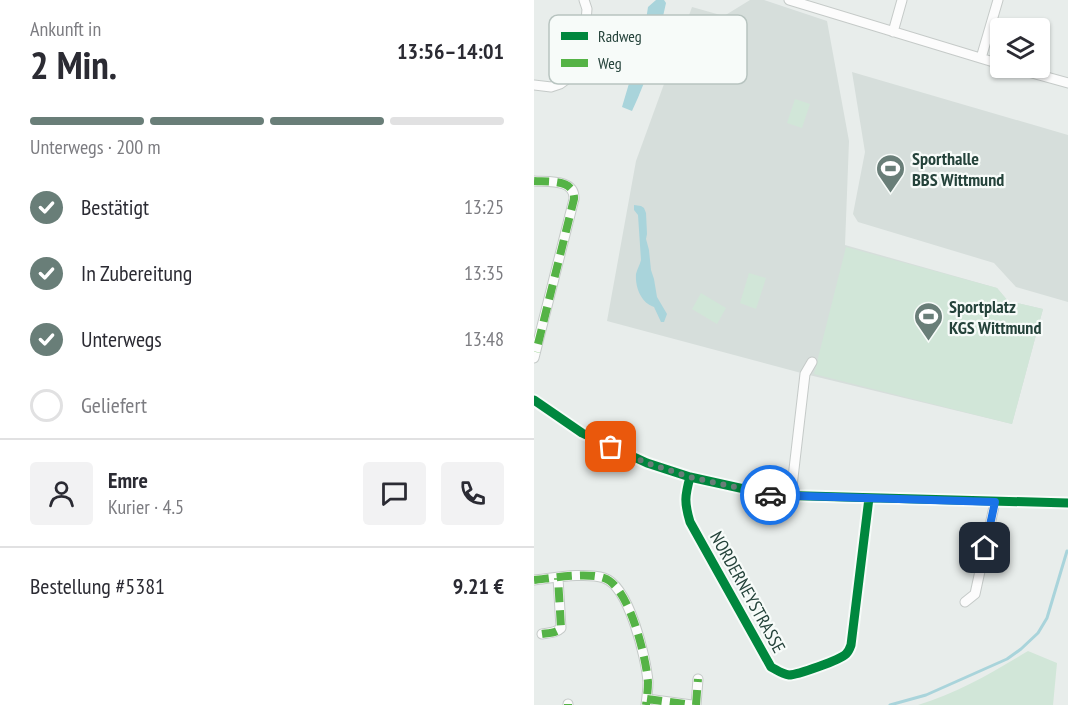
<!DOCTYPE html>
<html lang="de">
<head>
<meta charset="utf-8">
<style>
  body { margin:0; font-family:"PT Sans Narrow",sans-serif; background:#f2f2f3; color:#2b2b33; height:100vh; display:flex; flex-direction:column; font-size:22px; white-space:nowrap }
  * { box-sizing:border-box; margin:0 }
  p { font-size:20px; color:#7c7c81 }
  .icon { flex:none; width:33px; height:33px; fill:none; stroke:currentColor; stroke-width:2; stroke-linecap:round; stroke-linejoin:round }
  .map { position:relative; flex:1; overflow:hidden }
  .details { display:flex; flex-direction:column; background:#fff; width:534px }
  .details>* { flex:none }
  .buttons { position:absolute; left:456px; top:18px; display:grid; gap:12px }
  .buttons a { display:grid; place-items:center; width:60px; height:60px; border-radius:6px; background:#fff; box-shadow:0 2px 4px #0004; font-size:30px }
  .pin { position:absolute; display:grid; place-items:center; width:51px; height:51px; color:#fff; margin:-26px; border-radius:12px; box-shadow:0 3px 9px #0006 }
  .courier { position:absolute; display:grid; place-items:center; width:60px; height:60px; margin:-30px; border:4px solid #1a73e8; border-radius:50%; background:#fff; color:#222; box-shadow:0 2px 8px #0007 }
  .summary em { font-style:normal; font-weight:600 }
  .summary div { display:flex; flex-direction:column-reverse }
  .summary { display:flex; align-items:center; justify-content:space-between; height:102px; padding:0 30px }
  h1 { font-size:39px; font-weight:600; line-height:45px }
  .bar { display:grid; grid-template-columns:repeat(4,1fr); gap:9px 6px; align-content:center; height:72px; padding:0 30px }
  .bar i { height:8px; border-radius:4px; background:#e1e1e2 }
  .bar .active { background:#697e78 }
  .bar p { grid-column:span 4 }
  .line { display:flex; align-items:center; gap:15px; padding:0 30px; border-top:2px solid #e1e1e2 }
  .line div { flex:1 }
  .round { display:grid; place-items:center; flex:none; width:63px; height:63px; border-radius:6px; background:#f2f2f3 }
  ol { padding:0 30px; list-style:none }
  li { display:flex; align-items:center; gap:18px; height:66px }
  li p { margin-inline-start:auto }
  li .icon { padding:6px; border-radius:50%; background:#697e78; color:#fff; stroke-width:4 }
  li:last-child { color:#7c7c81 }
  li i { width:33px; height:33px; border:3px solid #e1e1e2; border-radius:50% }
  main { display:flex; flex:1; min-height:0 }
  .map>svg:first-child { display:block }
</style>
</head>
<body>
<main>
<section class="details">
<div class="summary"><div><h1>2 Min.</h1><p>Ankunft in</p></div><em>13:56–14:01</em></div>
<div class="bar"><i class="active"></i><i class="active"></i><i class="active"></i><i></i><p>Unterwegs · 200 m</p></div>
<ol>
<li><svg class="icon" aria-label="check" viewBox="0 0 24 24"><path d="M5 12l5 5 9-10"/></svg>Bestätigt<p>13:25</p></li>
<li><svg class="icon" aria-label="check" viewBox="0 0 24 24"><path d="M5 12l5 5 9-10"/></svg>In Zubereitung<p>13:35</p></li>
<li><svg class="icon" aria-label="check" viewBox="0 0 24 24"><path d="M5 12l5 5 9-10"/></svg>Unterwegs<p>13:48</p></li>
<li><i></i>Geliefert</li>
</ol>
<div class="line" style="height:108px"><a class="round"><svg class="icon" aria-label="person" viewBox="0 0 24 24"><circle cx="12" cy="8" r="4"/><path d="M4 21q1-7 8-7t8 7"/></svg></a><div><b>Emre</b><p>Kurier · 4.5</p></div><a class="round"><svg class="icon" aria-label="chat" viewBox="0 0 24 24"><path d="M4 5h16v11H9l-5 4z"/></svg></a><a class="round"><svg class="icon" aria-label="phone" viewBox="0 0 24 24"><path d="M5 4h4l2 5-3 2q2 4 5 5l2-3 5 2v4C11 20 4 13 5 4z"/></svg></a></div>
<div class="line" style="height:78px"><div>Bestellung #5381</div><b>9.21 €</b></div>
</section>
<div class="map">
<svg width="534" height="705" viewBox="0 0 534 705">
  <rect width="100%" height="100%" fill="#e8edeb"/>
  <!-- built -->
  <path fill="#d6dedb" d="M 216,0 L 230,0 L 293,21 L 315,141 L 311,245 L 463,288 L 474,301 L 509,309 L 478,424 L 271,374 L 73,321 L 102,161 L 158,7 L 190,16 Z
    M 318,72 L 534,135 L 534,302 L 482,287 L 460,263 L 324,222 L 319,214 L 331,152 Z"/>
  <!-- green -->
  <path fill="#d1e6d8" d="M 261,99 L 276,104 L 268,128 L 253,123 Z
    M 312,247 L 463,288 L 474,301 L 509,309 L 478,424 L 280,374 Z
    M 215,273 L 232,278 L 222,309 L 206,303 Z
    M 167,293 L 192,308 L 183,324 L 158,309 Z
    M 494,651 L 523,663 L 519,705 L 384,705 C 424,693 459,672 494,651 Z"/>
  <!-- water -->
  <path fill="#a9d4db" d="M 122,0 L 130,0 L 132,3 C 124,40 115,76 98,111 L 88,107 L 110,33 L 114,7 Z
    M 100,205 L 107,206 L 110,208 L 112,213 L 113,234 L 112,239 L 115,250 L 117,270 L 120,279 L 123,297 L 133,314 L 130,322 L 127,322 L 120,307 C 107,303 101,287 102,274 C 103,269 106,265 107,260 L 104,215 L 100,210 Z"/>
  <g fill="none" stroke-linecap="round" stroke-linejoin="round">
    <!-- stream -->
    <path stroke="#a9d4db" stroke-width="3" d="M 356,705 L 392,695 L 473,659 L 487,649 L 504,633 L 513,618 L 533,551"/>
    <defs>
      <path id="street" d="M 255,0 L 466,64
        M 359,32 L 368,0
        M 447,58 L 464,0
        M 480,68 L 534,83
        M 0,85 L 17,87 L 26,84 L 33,79 L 39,71 L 52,21 L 53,9 L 50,0
        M 0,181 C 15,182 41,179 40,199 L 0,358
        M 0,400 L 48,433 L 113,463 L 156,477 L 237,495 L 534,503
        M 156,477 C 151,496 150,502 156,522 L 237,667 C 243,670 248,674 255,675 C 263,675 306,660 312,654 C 314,652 316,648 317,645 L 335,498
        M 257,495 L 271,374 L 278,362
        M 0,580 C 19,578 52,572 70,578 C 95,586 112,657 114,682 C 114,689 113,697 112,705
        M 431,602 L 441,594 L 461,502
        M 8,634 C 15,633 22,633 27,628 L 24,578
        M 113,699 L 158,705
        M 34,705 L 34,704
        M 162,705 L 164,679"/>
    </defs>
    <!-- street casing -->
    <use href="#street" stroke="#c5cac8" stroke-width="11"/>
    <!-- street -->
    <use href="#street" stroke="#fcfcfc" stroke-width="9"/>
    <!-- quiet -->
    <path stroke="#55b346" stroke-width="8" stroke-dasharray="15 8" stroke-linecap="butt" d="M 0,181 C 15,182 41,179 40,199 L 2,352
      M 0,580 C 19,578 52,572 70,578 C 95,586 112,657 114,682 C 114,689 113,697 112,705
      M 8,634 C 15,633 22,633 27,628 L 24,578
      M 113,699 L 158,705
      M 34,705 L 34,704
      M 162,705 L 164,679"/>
    <defs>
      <path id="cycleway" d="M 0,400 L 48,433 L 113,463 L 156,477 L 237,495 L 534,503
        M 156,477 C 151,496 150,502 156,522 L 237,667 C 243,670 248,674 255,675 C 263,675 306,660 312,654 C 314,652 316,648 317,645 L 335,498"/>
    </defs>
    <!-- cycleway casing -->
    <use href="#cycleway" stroke="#f7fbf9" stroke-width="13"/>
    <!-- cycleway -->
    <use href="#cycleway" stroke="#00873e" stroke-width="9"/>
  </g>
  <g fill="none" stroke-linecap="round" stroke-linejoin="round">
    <!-- done -->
    <path stroke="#697e78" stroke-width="6" stroke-dasharray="0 10.8" d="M 77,447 L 113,463 L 156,477 L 236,495"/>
    <!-- route -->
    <path stroke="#1a73e8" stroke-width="8" d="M 236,495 L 461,502 L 451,548"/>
  </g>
  <!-- icons -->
  <defs>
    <symbol id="stadium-pin" viewBox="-11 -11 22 30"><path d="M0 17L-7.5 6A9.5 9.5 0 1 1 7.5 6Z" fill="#697e78" stroke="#f7fbf9"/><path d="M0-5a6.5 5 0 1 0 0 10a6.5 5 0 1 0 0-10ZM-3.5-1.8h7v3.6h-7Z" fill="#fff"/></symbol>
  </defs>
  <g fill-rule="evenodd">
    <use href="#stadium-pin" x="340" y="152" width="33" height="45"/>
    <use href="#stadium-pin" x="378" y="300" width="33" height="45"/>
  </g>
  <g text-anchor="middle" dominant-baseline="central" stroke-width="4.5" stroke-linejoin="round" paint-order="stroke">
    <!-- poi labels -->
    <g font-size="18" font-weight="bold" fill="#24423a" stroke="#f7fbf9" text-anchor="start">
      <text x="378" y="158">Sporthalle<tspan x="378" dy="21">BBS Wittmund</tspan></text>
      <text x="415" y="306">Sportplatz<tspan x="415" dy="21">KGS Wittmund</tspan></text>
    </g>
    <!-- street labels -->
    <g font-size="18" fill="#24423a" stroke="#f7fbf9">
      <text transform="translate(214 592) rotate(61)">NORDERNEYSTRASSE</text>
    </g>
  </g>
  <!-- legend -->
  <rect x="15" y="15" width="198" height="69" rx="9" fill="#f7fbf9" stroke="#b8c4c0" stroke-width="1.5"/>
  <rect x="27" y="32" width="27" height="8" fill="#00873e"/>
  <rect x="27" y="59" width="27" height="8" fill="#55b346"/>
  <g font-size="16" fill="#24423a">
    <text x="64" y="42">Radweg</text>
    <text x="64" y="69">Weg</text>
  </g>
</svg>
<div class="buttons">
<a><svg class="icon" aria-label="layers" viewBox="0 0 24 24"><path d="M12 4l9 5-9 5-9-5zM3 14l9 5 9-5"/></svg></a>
</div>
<div class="pin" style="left:77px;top:447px;background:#ea580c"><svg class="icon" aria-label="bag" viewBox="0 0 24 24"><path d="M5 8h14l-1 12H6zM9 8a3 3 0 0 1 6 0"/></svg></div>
<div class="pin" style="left:451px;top:548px;background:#1f2937"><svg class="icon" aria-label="home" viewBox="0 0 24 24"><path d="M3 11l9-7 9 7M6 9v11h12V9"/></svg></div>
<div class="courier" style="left:236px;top:495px"><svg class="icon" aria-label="car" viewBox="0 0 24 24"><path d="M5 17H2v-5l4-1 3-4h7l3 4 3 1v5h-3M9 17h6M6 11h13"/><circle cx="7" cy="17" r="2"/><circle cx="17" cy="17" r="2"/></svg></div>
</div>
</main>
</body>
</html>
